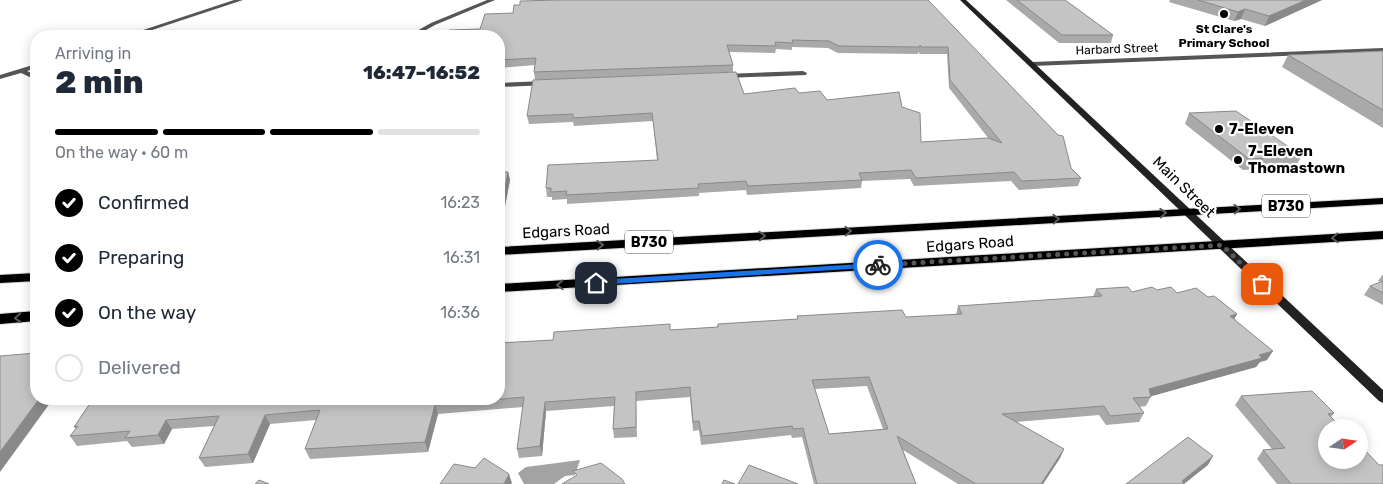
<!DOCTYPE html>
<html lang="en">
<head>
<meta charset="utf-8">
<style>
  body { margin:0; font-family:Rubik,sans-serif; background:#f2f2f3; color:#1f2937; height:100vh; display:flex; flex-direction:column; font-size:19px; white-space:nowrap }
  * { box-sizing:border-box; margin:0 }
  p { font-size:16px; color:#747a83 }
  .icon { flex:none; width:28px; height:28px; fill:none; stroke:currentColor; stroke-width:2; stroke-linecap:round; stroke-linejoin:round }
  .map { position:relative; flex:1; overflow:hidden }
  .panel { position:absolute; left:30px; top:30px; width:475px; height:375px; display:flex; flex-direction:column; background:#fff; border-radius:20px; box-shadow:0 2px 12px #0003 }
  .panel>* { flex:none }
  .needle { width:32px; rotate:77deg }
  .fabs { position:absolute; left:1318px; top:419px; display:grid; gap:10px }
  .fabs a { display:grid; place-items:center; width:50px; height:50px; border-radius:50%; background:#fff; box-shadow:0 2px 12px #0003; font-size:25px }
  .pin { position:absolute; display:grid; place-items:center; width:42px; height:42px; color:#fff; margin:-21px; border-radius:10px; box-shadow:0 2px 8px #0006 }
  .courier { position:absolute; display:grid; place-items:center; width:50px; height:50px; margin:-25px; border:4px solid #1a73e8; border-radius:50%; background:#fff; color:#222; box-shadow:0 1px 6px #0007 }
  .summary em { font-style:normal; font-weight:800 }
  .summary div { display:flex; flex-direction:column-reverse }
  .summary { display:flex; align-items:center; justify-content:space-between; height:85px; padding:0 25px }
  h1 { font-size:32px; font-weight:800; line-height:38px }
  .bar { display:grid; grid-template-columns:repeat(4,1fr); gap:8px 5px; align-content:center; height:60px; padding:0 25px }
  .bar i { height:6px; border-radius:4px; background:#e0e1e3 }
  .bar .on { background:#000 }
  .bar p { grid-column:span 4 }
  ol { padding:0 25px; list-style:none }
  li { display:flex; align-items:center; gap:15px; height:55px }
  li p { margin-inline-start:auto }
  li .icon { padding:5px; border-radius:50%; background:#000; color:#fff; stroke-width:4 }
  li:last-child { color:#747a83 }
  li i { width:28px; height:28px; border:2px solid #e0e1e3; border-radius:50% }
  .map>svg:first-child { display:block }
</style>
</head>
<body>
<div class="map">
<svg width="1383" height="484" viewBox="0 0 1383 484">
  <rect width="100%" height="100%" fill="#fff"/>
  <!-- water -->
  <path fill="#a3a3a3" d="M 580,460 L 575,475 L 565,476 L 554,484 L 524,484 L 518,473 L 526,467 Z"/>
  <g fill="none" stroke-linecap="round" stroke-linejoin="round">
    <defs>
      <path id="primary" d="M 1383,198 L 1383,204 L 499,255 L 499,247 Z
        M 1383,231 L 1383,239 L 499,292 L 499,284 Z
        M 36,273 L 36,281 L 0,283 L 0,275 Z
        M 36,311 L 36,321 L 0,324 L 0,314 Z"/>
    </defs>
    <!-- primary casing -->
    <use href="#primary" stroke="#dbdbdb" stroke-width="2"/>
    <!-- street -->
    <path fill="#555" fill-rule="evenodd" d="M 234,0 L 243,0 L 134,36 L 125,36 Z
      M 487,0 L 495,0 L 435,25 L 415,36 L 408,36 L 431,23 Z
      M 1383,48 L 1383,52 L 1032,66 L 1029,64 L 1032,62 Z
      M 36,64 L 36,68 L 27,71 L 36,75 L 36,80 L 21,73 L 0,79 L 0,75 Z
      M 803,71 L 807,73 L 806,75 L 725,78 L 721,76 L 725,74 Z
      M 545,81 L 549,83 L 548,85 L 499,87 L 499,83 Z"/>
    <!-- secondary -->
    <path fill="#222" fill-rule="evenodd" d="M 960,0 L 966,0 L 1018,48 L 1383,390 L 1383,403 L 1379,401 Z"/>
    <!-- primary -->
    <use href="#primary" fill="#000" fill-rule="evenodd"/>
  </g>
  <!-- wall -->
  <path fill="#a9a9a9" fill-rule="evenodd" d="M 928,0 L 1071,168 L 1081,178 L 1078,186 L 1019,190 L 1011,181 L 914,186 L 910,179 L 862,181 L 861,188 L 747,195 L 746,190 L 699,193 L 699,196 L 567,204 L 567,199 L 552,200 L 552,197 L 547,197 L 546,188 L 657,160 L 653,121 L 574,126 L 573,122 L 529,124 L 527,116 L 744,94 L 799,93 L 827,100 L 902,107 L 921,142 L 989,139 L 949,88 L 947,54 L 920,54 L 918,52 L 918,54 L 838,53 L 828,48 L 792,47 L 792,50 L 776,49 L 775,53 L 729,52 L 733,65 L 733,72 L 535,80 L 534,72 L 535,65 L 499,68 L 499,36 L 480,29 Z
    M 1006,0 L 1065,0 L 1113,35 L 1111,43 L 1059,43 Z
    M 1170,0 L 1322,0 L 1265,26 L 1241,19 L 1234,21 L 1169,2 Z
    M 1383,51 L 1383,128 L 1282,67 L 1288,55 Z
    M 1189,113 L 1302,156 L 1295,167 L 1243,170 L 1185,124 Z
    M 499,172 L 508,172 L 510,180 L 505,206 L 499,207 Z
    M 1383,274 L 1383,305 L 1364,295 L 1370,286 L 1381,282 L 1378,281 Z
    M 1096,289 L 1132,292 L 1157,290 L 1177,293 L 1208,297 L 1237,314 L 1234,319 L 1267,360 L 1260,362 L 1256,367 L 1151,396 L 1146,406 L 1139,407 L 1144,413 L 1139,422 L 1106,425 L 1099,415 L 1016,422 L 1064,449 L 1060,458 L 1043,484 L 958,484 L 903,450 L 916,484 L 814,484 L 802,437 L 792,438 L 791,435 L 701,445 L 699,430 L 693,431 L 690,397 L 636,401 L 637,437 L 614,438 L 613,429 L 614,406 L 546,411 L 542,456 L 519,458 L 517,449 L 523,407 L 438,414 L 428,452 L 310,459 L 305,449 L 316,420 L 270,424 L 253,463 L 205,467 L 199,458 L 214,426 L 172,429 L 164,444 L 132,447 L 127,441 L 77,446 L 70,436 L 76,429 L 74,427 L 93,399 L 499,399 L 499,335 L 501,343 L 553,340 L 670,330 L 717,327 L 718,324 L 797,319 L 797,316 L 906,317 L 956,315 L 958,306 L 1093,297 ZM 867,386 L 883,429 L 829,434 L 815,389 Z
    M 1241,396 L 1334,413 L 1331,417 L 1383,484 L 1277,484 L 1257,459 L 1263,450 L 1272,449 L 1235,405 Z"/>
  <!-- shaded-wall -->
  <path fill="#898989" d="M 1306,0 L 1322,0 L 1265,26 L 1269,16 Z
    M 1245,9 L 1241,19 L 1234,21 L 1238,12 Z
    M 508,172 L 510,180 L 505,206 L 503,198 Z
    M 1237,314 L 1232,323 L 1230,316 Z
    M 1273,351 L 1267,360 L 1260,362 L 1256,367 L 1145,398 L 1149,389 L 1259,355 Z
    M 39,399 L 53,399 L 0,472 L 0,452 Z
    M 545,402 L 546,411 L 542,456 L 540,446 Z
    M 435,405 L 438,414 L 428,452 L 425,442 Z
    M 265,415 L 270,424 L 253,463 L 248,454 Z
    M 166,420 L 172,429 L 164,444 L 158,435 Z
    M 1064,449 L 1060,458 L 1043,484 L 1041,484 Z
    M 1213,456 L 1208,465 L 1184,484 L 1182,481 Z
    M 509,474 L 512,483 L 511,484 L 504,484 Z"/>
  <!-- building -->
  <path fill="#c4c4c4" stroke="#898989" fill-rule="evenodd" d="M 559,0 L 928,0 L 1058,135 L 1063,136 L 1071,168 L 1081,178 L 1022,181 L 1014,172 L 916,178 L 911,170 L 859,173 L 862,180 L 748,186 L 746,181 L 698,184 L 699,188 L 566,195 L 567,191 L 551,192 L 551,188 L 546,188 L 548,165 L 658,160 L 652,113 L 573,118 L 573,114 L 527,116 L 533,80 L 736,72 L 744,94 L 795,88 L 799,93 L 820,91 L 827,100 L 899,92 L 902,107 L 920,113 L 921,142 L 988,138 L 1002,143 L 950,80 L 948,47 L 921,47 L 920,45 L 920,47 L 839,46 L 829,41 L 792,40 L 793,43 L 775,42 L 776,46 L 727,45 L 733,65 L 534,72 L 536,58 L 499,60 L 499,36 L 446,36 L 449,30 L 480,29 L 485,14 L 513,13 L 514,5 L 520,5 L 520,1 Z
    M 1017,0 L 1065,0 L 1113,35 L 1062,35 Z
    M 1198,0 L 1306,0 L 1269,16 L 1245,9 L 1238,12 Z
    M 1383,51 L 1383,110 L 1288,55 Z
    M 1236,111 L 1302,156 L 1249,159 L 1189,113 Z
    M 499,172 L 508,172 L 503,198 L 499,198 Z
    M 1383,281 L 1383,293 L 1370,286 Z
    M 1128,287 L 1132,292 L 1152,287 L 1157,290 L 1171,287 L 1177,293 L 1196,288 L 1208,297 L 1214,296 L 1237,314 L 1230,316 L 1273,351 L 1259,355 L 1262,358 L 1149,389 L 1151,397 L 1133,398 L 1144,413 L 1110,416 L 1104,406 L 1002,414 L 1064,449 L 1041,484 L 976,484 L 897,436 L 916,484 L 817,484 L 803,428 L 793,429 L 792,426 L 702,436 L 699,421 L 693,422 L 690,387 L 636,392 L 636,427 L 613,429 L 615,397 L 545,402 L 540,446 L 517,449 L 524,397 L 435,405 L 425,442 L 305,449 L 320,410 L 265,415 L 248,454 L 199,458 L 219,416 L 166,420 L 158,435 L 125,438 L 130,431 L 70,436 L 78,426 L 74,427 L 93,399 L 499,399 L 499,343 L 553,340 L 554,332 L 670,324 L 670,330 L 718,327 L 718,324 L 798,319 L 797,316 L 902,310 L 906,317 L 962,314 L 958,306 L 1102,296 L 1096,289 ZM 869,377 L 888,429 L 829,434 L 812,380 Z
    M 36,353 L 36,399 L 39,399 L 0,452 L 0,356 Z
    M 1312,391 L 1334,413 L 1328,414 L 1342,428 L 1326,428 L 1326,460 L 1359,460 L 1359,444 L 1379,465 L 1383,465 L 1383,484 L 1291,484 L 1263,450 L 1285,448 L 1241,396 Z
    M 1188,437 L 1213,456 L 1182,481 L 1184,484 L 1126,484 Z
    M 484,458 L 509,474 L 504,484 L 440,484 L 454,464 L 475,468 Z
    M 601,463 L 622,479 L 625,484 L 562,484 L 577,475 L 573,471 Z
    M 749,465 L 798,484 L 738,484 Z
    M 259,480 L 269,484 L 255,484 Z
    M 724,480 L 735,484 L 722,484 Z"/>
  <!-- one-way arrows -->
  <defs><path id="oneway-chevron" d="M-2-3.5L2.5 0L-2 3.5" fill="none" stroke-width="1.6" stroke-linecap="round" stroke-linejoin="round" transform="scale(1.25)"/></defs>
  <g stroke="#595959">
    <use href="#oneway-chevron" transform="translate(1237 209) rotate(-3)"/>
    <use href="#oneway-chevron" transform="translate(1163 213) rotate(-3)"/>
    <use href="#oneway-chevron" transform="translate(1056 219) rotate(-3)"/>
    <use href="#oneway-chevron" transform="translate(848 231) rotate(-3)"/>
    <use href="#oneway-chevron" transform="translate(762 236) rotate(-3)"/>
    <use href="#oneway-chevron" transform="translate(1335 238) rotate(177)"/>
    <use href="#oneway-chevron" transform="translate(600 245) rotate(-3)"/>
    <use href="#oneway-chevron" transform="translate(560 285) rotate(177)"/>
    <use href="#oneway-chevron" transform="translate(18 318) rotate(176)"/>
  </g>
  <!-- route -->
  <path fill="#1a73e8" d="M 878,263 L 883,265 L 881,267 L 596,285 L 592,283 L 596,280 Z"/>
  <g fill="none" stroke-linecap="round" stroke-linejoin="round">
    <!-- done -->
    <path stroke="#595959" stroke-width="5" stroke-dasharray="0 9" d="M 878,265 L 1222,245 L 1262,284"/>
  </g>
  <!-- markers -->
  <g fill="#000" stroke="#fff" stroke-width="2">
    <circle cx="1224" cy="14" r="5"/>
    <circle cx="1219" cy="129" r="5"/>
    <circle cx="1238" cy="160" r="5"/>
  </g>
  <g text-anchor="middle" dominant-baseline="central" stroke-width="4.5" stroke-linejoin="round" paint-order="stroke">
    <!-- far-poi labels -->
    <g font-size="12" font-weight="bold" fill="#000" stroke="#fff">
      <text x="1224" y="29">St Clare's<tspan x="1224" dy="14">Primary School</tspan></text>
    </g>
    <!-- far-street labels -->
    <g font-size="12" fill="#000" stroke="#fff">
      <text transform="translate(1117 49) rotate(-2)">Harbard Street</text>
    </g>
    <!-- shield labels -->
    <g fill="#fff" stroke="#4c4c4c" stroke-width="1">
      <rect x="1262" y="194.5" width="48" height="23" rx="4"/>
      <rect x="625" y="230.5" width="48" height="23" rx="4"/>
    </g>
    <g font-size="14" font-weight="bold" fill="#000">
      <text x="1286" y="206">B730</text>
      <text x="649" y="242">B730</text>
    </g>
    <!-- poi labels -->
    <g font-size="15" font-weight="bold" fill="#000" stroke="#fff" text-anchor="start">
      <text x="1229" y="129">7-Eleven</text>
      <text x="1248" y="151">7-Eleven<tspan x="1248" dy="17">Thomastown</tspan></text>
    </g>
    <!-- street labels -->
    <g font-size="15" fill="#000" stroke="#fff">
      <text transform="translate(1184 187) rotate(44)">Main Street</text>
      <text transform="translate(566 231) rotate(-3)">Edgars Road</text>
      <text transform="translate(970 244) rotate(-4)">Edgars Road</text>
    </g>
  </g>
</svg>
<div class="fabs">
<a><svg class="needle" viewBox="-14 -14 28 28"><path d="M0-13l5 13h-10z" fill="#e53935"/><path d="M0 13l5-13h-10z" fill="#747a83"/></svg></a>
</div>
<div class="pin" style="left:1262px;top:284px;background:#ea580c"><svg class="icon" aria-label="bag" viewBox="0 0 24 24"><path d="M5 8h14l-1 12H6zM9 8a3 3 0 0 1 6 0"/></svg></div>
<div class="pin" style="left:596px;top:283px;background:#1f2937"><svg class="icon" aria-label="home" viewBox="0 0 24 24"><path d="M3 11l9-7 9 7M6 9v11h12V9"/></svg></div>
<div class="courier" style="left:878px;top:265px"><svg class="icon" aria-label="bike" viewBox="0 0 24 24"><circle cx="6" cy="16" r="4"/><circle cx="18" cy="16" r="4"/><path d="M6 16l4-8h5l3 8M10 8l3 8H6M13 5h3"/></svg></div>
<section class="panel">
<div class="summary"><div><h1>2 min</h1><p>Arriving in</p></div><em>16:47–16:52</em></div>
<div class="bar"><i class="on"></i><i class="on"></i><i class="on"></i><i></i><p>On the way · 60 m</p></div>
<ol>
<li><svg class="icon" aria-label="check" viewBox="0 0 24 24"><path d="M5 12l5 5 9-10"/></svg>Confirmed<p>16:23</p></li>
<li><svg class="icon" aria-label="check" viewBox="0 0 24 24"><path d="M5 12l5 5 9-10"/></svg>Preparing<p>16:31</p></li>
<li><svg class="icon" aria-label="check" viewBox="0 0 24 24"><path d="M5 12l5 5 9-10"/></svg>On the way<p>16:36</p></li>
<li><i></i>Delivered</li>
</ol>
</section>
</div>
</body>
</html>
